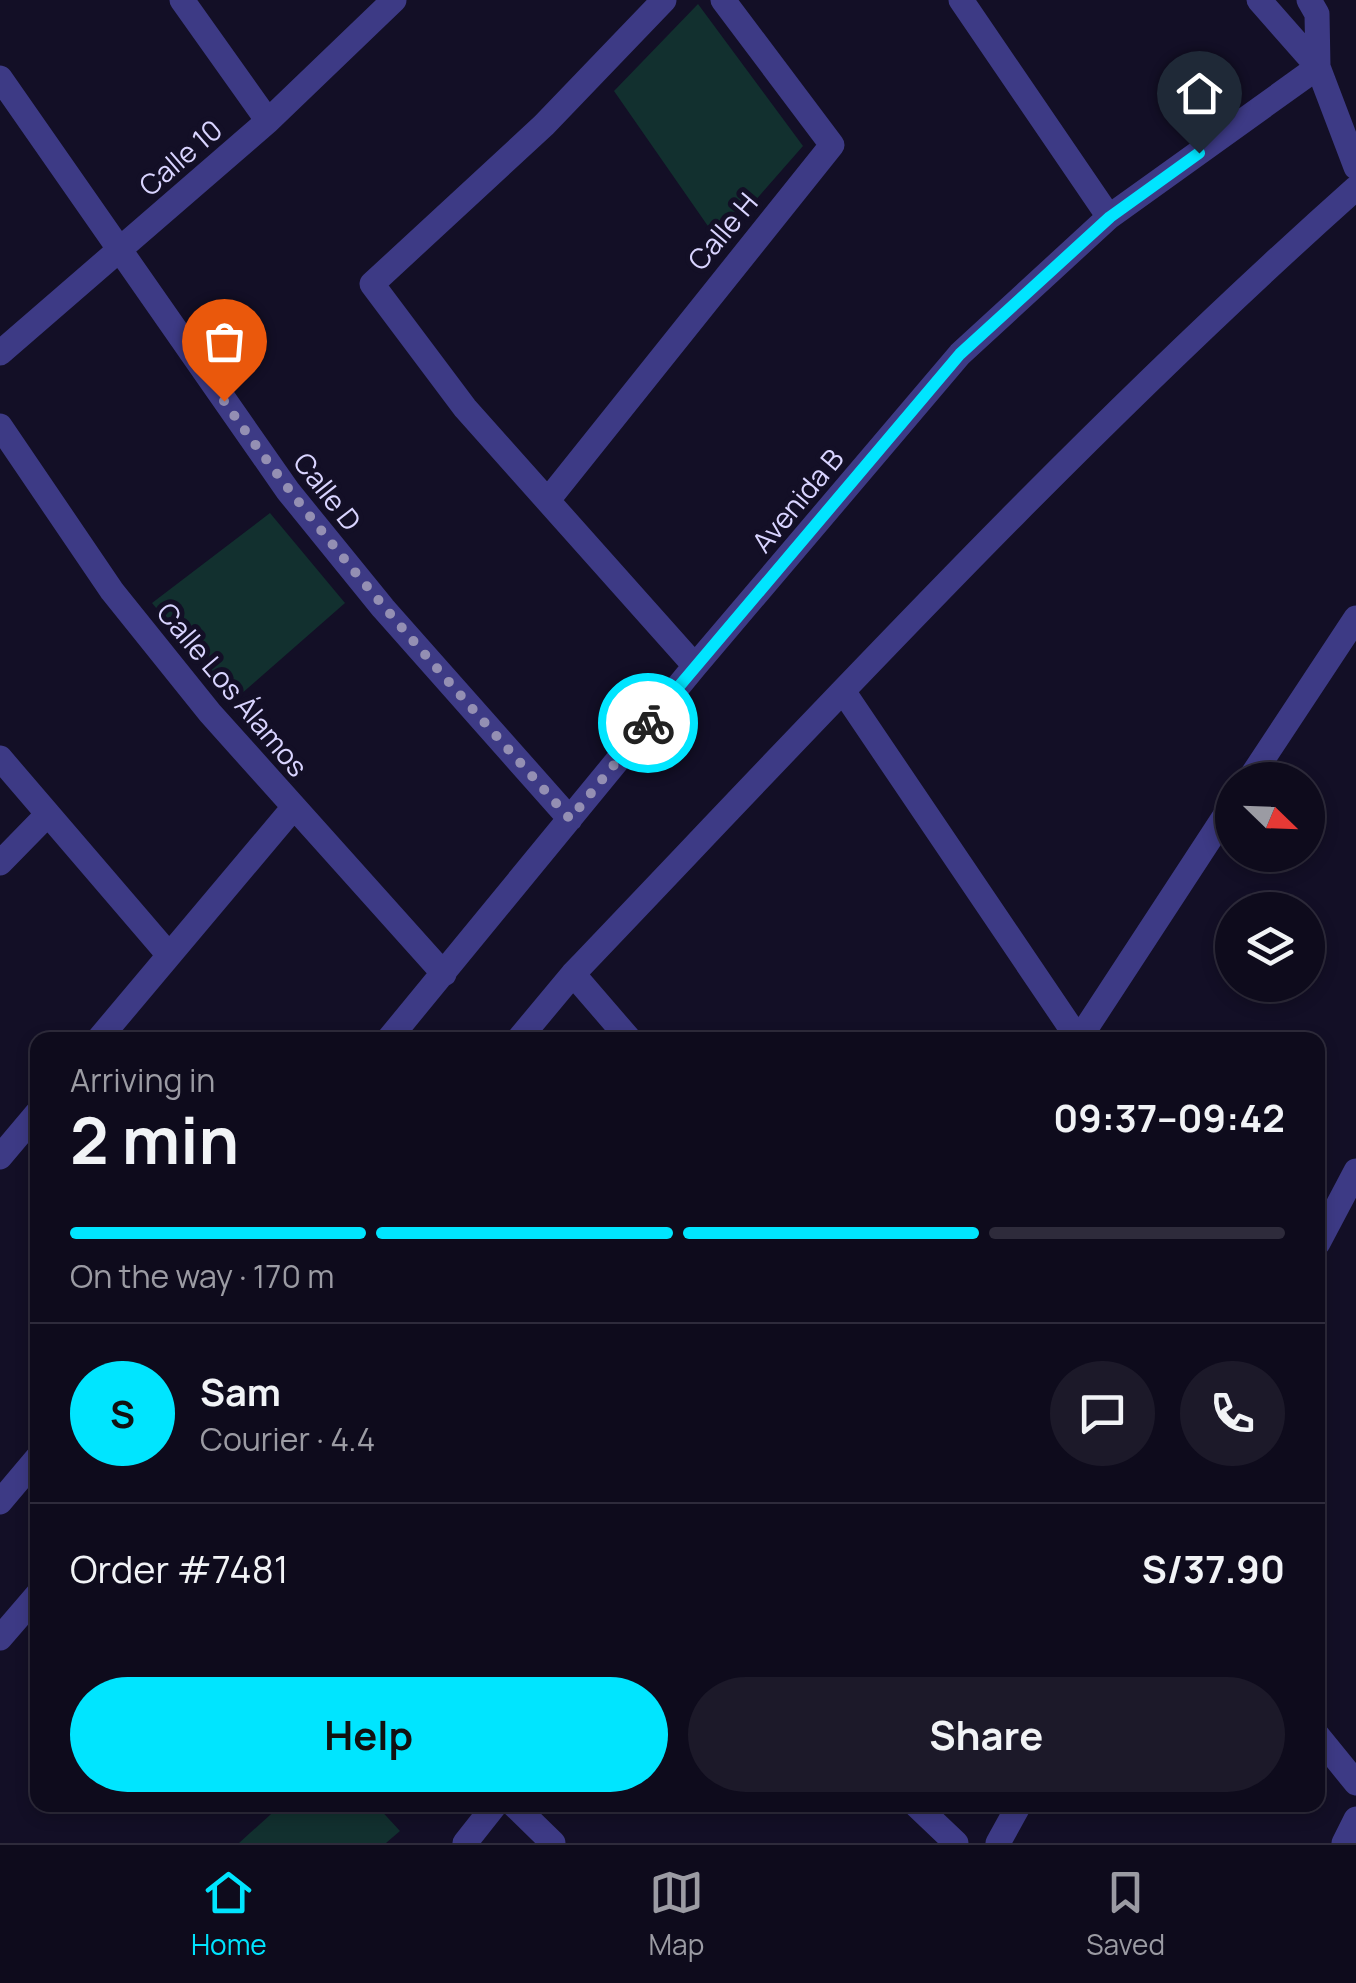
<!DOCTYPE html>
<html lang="en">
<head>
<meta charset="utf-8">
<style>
  body { margin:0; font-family:Manrope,sans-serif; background:#1c1929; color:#f1f3f6; height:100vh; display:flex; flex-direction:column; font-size:38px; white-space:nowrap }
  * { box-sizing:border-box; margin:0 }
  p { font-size:32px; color:#9b9ba3 }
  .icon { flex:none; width:55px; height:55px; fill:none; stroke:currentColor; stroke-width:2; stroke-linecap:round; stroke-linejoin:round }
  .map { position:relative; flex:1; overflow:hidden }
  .panel { position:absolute; left:30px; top:1032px; width:1295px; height:780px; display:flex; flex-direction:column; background:#0e0b1c; border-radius:20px; box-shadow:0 5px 15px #0003,0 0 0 2px #2e2b3b }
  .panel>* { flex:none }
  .needle { width:65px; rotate:113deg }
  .tools { position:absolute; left:1215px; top:762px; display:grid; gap:20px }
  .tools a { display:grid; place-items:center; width:110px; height:110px; border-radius:50%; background:#0e0b1c; box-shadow:0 5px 15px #0003,0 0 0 2px #2e2b3b; font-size:50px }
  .pin { position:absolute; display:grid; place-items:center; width:85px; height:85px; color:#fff; margin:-102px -42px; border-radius:50% 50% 50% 0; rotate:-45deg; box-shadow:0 0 10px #0007 }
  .pin .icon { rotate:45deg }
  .courier { position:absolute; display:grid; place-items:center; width:100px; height:100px; margin:-50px; border:8px solid #00e5ff; border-radius:50%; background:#fff; color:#222; box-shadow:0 2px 12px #0007 }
  .head em { font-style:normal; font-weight:700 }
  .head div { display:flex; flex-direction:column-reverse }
  .head { display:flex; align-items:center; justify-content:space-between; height:170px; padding:0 40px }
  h1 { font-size:65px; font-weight:700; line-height:75px }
  .bar { display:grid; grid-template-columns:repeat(4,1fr); gap:15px 10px; align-content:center; height:120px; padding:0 40px }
  .bar i { height:12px; border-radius:8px; background:#2e2b3b }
  .bar .on { background:#00e5ff }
  .bar p { grid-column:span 4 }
  .line { display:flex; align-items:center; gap:25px; padding:0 40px; border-top:2px solid #2e2b3b }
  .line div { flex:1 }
  .round { display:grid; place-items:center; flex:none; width:105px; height:105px; border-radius:52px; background:#1c1929 }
  .button { display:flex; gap:20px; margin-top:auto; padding:20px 40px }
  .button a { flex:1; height:115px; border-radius:60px; background:#00e5ff; color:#111; font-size:40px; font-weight:700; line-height:115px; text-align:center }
  .button a+a { background:#1c1929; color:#f1f3f6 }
  .tabs { display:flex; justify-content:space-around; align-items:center; height:140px; border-top:2px solid #2e2b3b; background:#0e0b1c; font-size:28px; color:#9b9ba3 }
  .tabs a { display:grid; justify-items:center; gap:5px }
  .tabs .on { color:#00e5ff }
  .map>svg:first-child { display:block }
</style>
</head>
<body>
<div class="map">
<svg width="1356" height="1843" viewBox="0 0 1356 1843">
  <rect width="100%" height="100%" fill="#130f26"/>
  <!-- green -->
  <path fill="#12302f" d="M 698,4 L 803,146 L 719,242 L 614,91 Z
    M 270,513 L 345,603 L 233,701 L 152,603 Z
    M 281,1805 L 376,1805 L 400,1831 L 386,1843 L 239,1843 Z"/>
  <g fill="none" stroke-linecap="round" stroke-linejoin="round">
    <!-- minor -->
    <path stroke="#3d3a85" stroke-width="25" d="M 182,0 L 268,121
      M 664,0 L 544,125 L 372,284 L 465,408 L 695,666
      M 961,0 L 1109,217
      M 1259,0 L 1318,67
      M 1309,0 L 1317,14 L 1318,67 L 1356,167
      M 0,78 L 288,491 L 383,608 L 570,819
      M 0,353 L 268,121 L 394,0
      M 0,426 L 112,591 L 210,713 L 444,974
      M 548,500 L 832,145 L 723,0
      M 843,691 L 1079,1040
      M 0,758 L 169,955
      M 1249,780 L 1356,618
      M 0,863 L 46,816
      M 573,974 L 630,1040
      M 1079,1039 L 1232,805
      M 98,1040 L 294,807
      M 388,1040 L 695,666 L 960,354 L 1109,217 L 1318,67
      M 518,1040 L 573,974 C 828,707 1080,434 1356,188
      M 0,1157 L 38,1112
      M 1318,1243 L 1356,1171
      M 0,1502 L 38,1457
      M 0,1638 L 38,1594
      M 1318,1736 L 1356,1783
      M 514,1805 L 553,1843
      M 916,1805 L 956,1843
      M 465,1843 L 495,1805
      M 998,1843 L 1019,1805
      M 1344,1843 L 1356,1819"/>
  </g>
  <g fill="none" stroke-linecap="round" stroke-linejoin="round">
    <!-- done -->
    <path stroke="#948fb3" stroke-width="10" stroke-dasharray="0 18" d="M 224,401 C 328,550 450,683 570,819 L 648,723"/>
    <!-- route -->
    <path stroke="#00e5ff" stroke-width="12" d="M 648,723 L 960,354 L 1110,217 L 1199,153"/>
  </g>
  <g text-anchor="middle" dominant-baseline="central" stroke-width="10" stroke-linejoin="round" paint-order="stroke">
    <!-- street labels -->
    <g font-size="28" fill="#d9d4ff" stroke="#130f26">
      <text transform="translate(180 157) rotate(-41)">Calle 10</text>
      <text transform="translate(722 231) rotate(-50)">Calle H</text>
      <text transform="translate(328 491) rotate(52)">Calle D</text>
      <text transform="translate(797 500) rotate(-50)">Avenida B</text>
      <text transform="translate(233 689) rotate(50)">Calle Los Álamos</text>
    </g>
  </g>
</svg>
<div class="tools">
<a><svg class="needle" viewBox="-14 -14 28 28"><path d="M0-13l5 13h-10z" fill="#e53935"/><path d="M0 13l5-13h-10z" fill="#9b9ba3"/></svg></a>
<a><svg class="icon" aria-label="layers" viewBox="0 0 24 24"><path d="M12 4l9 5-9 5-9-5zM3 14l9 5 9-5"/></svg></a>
</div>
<div class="pin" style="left:224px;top:401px;background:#ea580c"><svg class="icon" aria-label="bag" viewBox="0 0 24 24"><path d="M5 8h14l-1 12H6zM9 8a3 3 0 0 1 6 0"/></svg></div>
<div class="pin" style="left:1199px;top:153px;background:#1f2937"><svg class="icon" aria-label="home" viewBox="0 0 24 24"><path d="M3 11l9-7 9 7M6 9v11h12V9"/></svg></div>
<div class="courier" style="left:648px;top:723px"><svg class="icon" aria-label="bike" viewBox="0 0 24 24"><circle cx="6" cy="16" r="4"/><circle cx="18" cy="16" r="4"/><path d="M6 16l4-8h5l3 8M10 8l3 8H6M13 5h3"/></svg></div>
<section class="panel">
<div class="head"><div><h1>2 min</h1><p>Arriving in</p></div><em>09:37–09:42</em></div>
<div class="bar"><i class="on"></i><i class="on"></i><i class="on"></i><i></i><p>On the way · 170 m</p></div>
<div class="line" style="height:180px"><b class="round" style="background:#00e5ff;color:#111">S</b><div><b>Sam</b><p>Courier · 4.4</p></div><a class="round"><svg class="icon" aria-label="chat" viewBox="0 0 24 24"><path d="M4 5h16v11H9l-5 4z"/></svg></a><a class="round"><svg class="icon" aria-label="phone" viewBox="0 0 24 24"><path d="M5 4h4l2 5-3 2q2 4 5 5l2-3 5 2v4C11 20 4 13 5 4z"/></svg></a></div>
<div class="line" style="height:130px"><div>Order #7481</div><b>S/37.90</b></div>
<div class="button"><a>Help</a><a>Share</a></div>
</section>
</div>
<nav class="tabs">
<a class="on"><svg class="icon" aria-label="home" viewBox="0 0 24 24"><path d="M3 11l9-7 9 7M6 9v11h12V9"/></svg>Home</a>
<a><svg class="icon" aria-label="map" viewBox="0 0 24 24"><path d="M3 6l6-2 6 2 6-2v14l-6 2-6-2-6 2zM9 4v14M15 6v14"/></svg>Map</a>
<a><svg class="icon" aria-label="saved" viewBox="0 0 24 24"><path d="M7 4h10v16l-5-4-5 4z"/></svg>Saved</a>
</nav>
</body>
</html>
